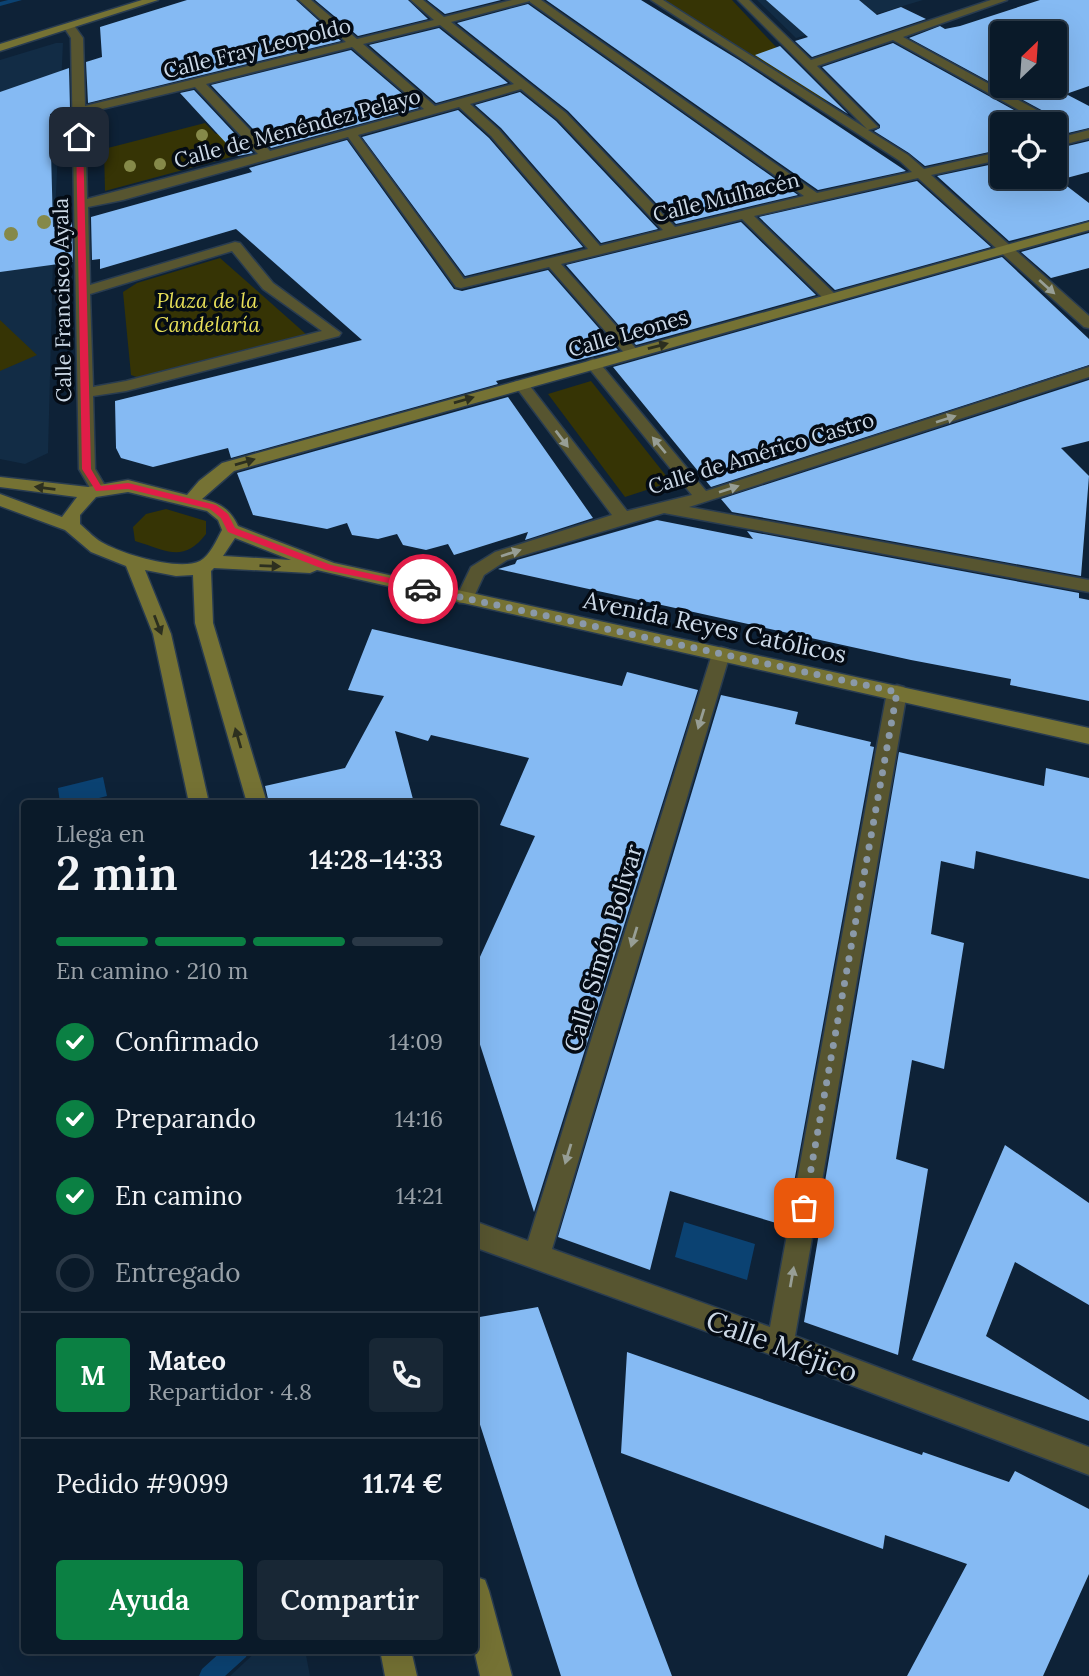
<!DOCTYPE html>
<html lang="es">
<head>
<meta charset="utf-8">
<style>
  body { margin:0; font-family:Lora,serif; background:#182735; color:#f1f3f6; height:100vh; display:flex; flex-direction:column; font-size:26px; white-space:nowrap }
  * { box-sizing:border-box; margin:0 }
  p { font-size:23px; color:#99a1a8 }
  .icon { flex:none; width:38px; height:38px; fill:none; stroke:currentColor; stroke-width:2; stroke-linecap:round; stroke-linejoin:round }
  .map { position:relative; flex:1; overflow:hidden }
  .sheet { position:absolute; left:21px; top:800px; width:457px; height:854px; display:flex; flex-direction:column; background:#0a1a29; border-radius:7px; box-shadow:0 7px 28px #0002,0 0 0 2px #2a3846 }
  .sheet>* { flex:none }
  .needle { width:46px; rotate:25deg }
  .controls { position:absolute; left:990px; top:21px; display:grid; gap:14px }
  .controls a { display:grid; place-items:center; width:77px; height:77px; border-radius:7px; background:#0a1a29; box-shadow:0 7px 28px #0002,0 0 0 2px #2a3846; font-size:35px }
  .pin { position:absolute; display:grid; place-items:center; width:60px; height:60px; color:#fff; margin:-30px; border-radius:14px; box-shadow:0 4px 10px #0006 }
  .courier { position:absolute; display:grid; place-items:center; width:70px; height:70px; margin:-35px; border:5px solid #e11d48; border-radius:50%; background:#fff; color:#222; box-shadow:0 2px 9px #0007 }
  .headline em { font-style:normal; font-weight:600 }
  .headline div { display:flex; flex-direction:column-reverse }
  .headline { display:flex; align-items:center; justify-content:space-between; height:119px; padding:0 35px }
  h1 { font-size:46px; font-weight:600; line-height:52px }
  .bar { display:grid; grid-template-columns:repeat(4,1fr); gap:10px 7px; align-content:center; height:84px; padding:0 35px }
  .bar i { height:9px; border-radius:5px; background:#2a3846 }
  .bar .active { background:#0b8043 }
  .bar p { grid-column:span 4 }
  .line { display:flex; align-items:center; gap:18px; padding:0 35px; border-top:2px solid #2a3846 }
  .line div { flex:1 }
  .round { display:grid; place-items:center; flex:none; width:74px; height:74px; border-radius:7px; background:#182735 }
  ol { padding:0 35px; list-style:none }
  li { display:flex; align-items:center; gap:21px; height:77px }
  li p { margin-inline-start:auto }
  li .icon { padding:7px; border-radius:50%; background:#0b8043; color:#fff; stroke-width:4 }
  li:last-child { color:#99a1a8 }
  li i { width:38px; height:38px; border:4px solid #2a3846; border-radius:50% }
  .button { display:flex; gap:14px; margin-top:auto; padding:14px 35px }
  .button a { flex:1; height:80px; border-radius:7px; background:#0b8043; color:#fff; font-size:28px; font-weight:600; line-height:80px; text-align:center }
  .button a+a { background:#182735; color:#f1f3f6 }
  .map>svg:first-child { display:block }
</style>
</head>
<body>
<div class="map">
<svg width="1089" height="1676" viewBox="0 0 1089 1676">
  <rect width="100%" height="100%" fill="#0e2237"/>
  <!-- built -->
  <path fill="#122c45" d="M 757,0 L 923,0 L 796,38 Z
    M 56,43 L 63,43 L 53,258 L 48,453 L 25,464 L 0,459 L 0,60 Z
    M 258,1650 L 305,1650 L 310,1676 L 230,1676 Z"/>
  <!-- green -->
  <path fill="#363405" d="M 664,0 L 732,0 L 835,110 Z
    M 205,123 L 216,134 L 226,132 L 246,153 L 105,191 L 104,149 Z
    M 220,258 L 307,335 L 142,379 L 131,375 L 123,292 L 137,283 Z
    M 0,320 L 37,355 L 0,371 Z
    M 591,381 L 671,482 L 625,497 L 548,394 Z
    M 166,509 L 206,521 L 206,534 C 183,564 166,550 135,541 L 133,527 L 146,514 Z"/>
  <!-- water -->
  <path fill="#0b4272" d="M 103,777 L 107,796 L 79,803 L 60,803 L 58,788 Z
    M 684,1222 L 755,1244 L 747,1280 L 675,1257 Z"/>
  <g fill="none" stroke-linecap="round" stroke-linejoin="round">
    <!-- stream -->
    <path fill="#0b4272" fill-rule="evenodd" d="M 8,0 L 22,0 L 0,6 L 0,2 Z
      M 223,1650 L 249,1650 L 246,1657 L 225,1676 L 199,1676 L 202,1669 Z"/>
  </g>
  <!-- building -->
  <path fill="#85baf3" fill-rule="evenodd" d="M 187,0 L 296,0 L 341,41 L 88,103 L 86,62 L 102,57 L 100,27 Z
    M 315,0 L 408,0 L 428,19 L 358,36 Z
    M 427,0 L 501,0 L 445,14 Z
    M 546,0 L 641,0 L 739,60 L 906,171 L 818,190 Z
    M 766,0 L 859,0 L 877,15 L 901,7 L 926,19 L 812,57 L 795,41 L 808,37 Z
    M 1040,0 L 1089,0 L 1089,86 L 1066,94 L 1089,106 L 1089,128 L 1055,136 L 1055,129 L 1060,127 L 1058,119 L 909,38 L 940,26 L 945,29 L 960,26 ZM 1003,33 L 1055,33 L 1055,86 L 1003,86 Z
    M 528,4 L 798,195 L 676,224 L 568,111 L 457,23 Z
    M 439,28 L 508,83 L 436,103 L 369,45 Z
    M 893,43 L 1039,124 L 1003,124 L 1003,149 L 925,166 L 909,153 L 874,131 L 880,128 L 880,125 L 822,67 Z
    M 780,46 L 848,114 L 755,55 Z
    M 351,50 L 419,108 L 271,148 L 211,85 Z
    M 69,68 L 70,109 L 50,114 L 53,227 L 72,222 L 73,262 L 0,272 L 0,92 Z
    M 194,90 L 253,153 L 238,156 L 180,93 Z
    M 520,92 L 556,121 L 658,229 L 601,243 L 501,128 L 475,105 Z
    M 458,110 L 489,138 L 583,247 L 465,276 L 362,137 Z
    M 347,140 L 454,289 L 462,291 L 548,270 L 618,350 L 496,381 L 498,384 L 231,458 L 228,448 L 153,467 L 121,458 L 116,448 L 115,401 L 362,340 L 236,229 L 100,269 L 100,259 L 92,260 L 91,217 L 252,172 L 249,168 Z
    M 1089,141 L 1089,172 L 1059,180 L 1089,203 L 1089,220 L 1009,241 L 937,176 L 1003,162 L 1003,177 L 1055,177 L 1055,149 Z
    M 917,181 L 991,247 L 835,290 L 759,217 Z
    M 741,222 L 816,295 L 636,345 L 566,265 Z
    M 1089,233 L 1089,268 L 1051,278 L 1021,252 Z
    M 1002,257 L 1089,339 L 1089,365 L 711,487 L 613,367 Z
    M 1089,380 L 1089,441 L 1061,448 L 1089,476 L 1081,576 L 732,512 L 721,499 Z
    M 508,397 L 593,518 L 525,540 L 528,532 L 454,555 L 448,544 L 426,550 L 403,545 L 397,534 L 378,539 L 352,535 L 347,523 L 327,529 L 253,515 L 237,473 Z
    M 657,520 L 753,539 L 747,531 L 1079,593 L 1079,598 L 1089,600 L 1089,701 L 1010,685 L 1011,679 L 911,660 L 498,569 L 515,564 L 517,560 Z
    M 372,629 L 622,686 L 627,672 L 698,690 L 534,1212 L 474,1026 L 474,970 L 535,836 L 500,825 L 529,758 L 431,735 L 428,741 L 395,731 L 414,803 L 269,803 L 265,786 L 345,768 L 384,696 L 348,690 Z
    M 721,695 L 798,712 L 795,724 L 871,742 L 870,746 L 874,747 L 786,1226 L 670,1191 L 650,1270 L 558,1237 Z
    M 899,752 L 1044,786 L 1046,768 L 1089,778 L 1089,879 L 976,851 L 974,869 L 941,861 L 931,934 L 964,943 L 944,1069 L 912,1060 L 896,1159 L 928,1169 L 898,1355 L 804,1322 L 821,1221 L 818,1222 Z
    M 1005,1145 L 1089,1203 L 1089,1305 L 1015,1262 L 986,1336 L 1089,1400 L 1089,1421 L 912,1360 Z
    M 538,1307 L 638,1586 L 672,1676 L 561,1676 L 474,1406 L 474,1318 Z
    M 627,1352 L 922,1455 L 923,1452 L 1009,1482 L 1015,1471 L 1089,1509 L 1089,1574 L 1043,1676 L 907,1676 L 967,1564 L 885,1535 L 883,1549 L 621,1453 Z"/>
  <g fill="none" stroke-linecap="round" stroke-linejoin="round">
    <defs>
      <path id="street" d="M 299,0 L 311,0 L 357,39 L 434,20 L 411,0 L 423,0 L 444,17 L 512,0 L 541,0 L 817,193 L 912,172 L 900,161 L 651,0 L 663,0 L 867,129 L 738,0 L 749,0 L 811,60 L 991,0 L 1007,0 L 903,37 L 1057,121 L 1057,127 L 1044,124 L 893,40 L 817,66 L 878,127 L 868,130 L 908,155 L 924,169 L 1003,151 L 1003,159 L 931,175 L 1089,316 L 1089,328 L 1084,327 L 918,178 L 754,216 L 836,295 L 838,298 L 836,301 L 826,301 L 742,219 L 561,264 L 640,353 L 637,356 L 627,356 L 549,267 L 461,288 L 456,287 L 348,137 L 123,200 L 88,207 L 90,285 L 235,242 L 240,243 L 273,283 L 341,333 L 339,336 L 126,391 L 93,396 L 95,469 L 107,489 L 105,493 L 93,493 L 79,469 L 71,38 L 63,26 L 73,24 L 83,38 L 85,106 L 346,42 ZM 530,1 L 530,2 L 804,196 L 675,227 L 566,113 L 451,22 ZM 440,25 L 514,84 L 435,106 L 363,44 ZM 352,47 L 424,109 L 270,151 L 206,84 ZM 195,87 L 258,154 L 87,199 L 85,113 ZM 521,89 L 558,119 L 663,230 L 600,246 L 499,130 L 470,104 ZM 459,107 L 491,136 L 588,249 L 464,279 L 358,135 ZM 232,251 L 263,289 L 322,331 L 126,381 L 93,387 L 90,294 Z
        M 1089,130 L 1089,138 L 1055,147 L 1055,139 Z
        M 593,359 L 598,361 L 706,491 L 1089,367 L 1089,377 L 689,507 L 1089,580 L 1089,592 L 664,513 L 507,560 L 484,575 L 471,603 L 459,603 L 456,598 L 471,567 L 495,552 L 612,515 L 516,387 L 513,384 L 516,381 L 526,381 L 627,511 L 692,495 L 588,367 L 585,364 L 588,361 Z
        M 721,647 L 728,649 L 730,654 L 552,1249 L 770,1327 L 887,692 L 890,687 L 897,685 L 904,687 L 907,692 L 795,1336 L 1089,1447 L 1089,1475 L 780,1358 L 474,1247 L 474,1221 L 528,1241 L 712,654 L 714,649 Z"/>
      <path id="secondary" d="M 142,0 L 158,0 L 0,51 L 0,44 Z
        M 1089,222 L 1089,230 L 234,471 L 202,499 C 220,503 230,509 238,526 L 334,563 L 1089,728 L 1089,744 L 317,570 L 310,573 L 214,568 L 211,571 L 213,623 L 267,803 L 247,803 L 195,623 L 193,575 L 176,576 L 145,570 L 171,634 L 209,803 L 189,803 L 153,634 L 126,566 L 91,552 L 65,530 L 0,506 L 0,494 L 62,517 L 77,497 L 0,487 L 0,477 L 88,487 L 128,480 L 187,495 L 199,481 L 222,463 ZM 128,492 L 207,511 L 218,520 L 222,530 C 217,539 210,556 200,561 C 179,571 126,555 105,544 C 96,540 88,531 80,524 L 80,515 L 96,497 ZM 235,538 L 291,560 L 223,556 Z
        M 474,1576 L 485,1580 L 489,1591 L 512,1676 L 480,1676 L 474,1650 Z
        M 380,1650 L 411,1650 L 417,1676 L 385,1676 Z"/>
    </defs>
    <!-- street casing -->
    <use href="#street" stroke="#293c50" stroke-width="3"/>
    <!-- secondary casing -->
    <use href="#secondary" stroke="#293c50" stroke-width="3"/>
    <!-- street -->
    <use href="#street" fill="#575530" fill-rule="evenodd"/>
    <!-- secondary -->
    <use href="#secondary" fill="#757234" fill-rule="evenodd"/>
  </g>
  <!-- trees -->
  <g fill="#858949">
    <circle cx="202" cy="135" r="6"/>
    <circle cx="160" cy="164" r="6"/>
    <circle cx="130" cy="166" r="6"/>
    <circle cx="44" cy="222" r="7"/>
    <circle cx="11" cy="234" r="7"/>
  </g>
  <!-- one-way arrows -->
  <defs><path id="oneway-solid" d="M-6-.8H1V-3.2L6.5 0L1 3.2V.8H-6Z" transform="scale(1.75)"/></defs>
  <g fill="#979e95">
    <use href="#oneway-solid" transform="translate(1047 287) rotate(42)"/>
    <use href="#oneway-solid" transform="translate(946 419) rotate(-18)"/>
    <use href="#oneway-solid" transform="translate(562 439) rotate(53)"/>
    <use href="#oneway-solid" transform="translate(659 445) rotate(-130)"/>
    <use href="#oneway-solid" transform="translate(729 489) rotate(-18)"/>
    <use href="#oneway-solid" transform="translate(511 553) rotate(-18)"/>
    <use href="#oneway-solid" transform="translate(701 719) rotate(107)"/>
    <use href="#oneway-solid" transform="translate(634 937) rotate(107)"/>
    <use href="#oneway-solid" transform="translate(568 1154) rotate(107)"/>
    <use href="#oneway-solid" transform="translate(792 1277) rotate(-80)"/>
  </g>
  <g fill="#2c2f1f">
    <use href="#oneway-solid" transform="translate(658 346) rotate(-15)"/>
    <use href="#oneway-solid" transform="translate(464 400) rotate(-16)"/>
    <use href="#oneway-solid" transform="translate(245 462) rotate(-16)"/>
    <use href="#oneway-solid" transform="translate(45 488) rotate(-173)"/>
    <use href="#oneway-solid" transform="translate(270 566) rotate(2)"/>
    <use href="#oneway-solid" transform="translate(158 625) rotate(69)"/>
    <use href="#oneway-solid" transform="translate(238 738) rotate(-106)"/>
  </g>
  <!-- route -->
  <path fill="#e11d48" d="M 79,135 L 83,137 L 91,469 L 101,486 L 128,483 L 216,505 L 228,514 L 235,528 L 331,565 L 427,586 L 427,591 L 326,570 L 228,532 L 221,518 L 210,509 L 128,489 L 96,491 L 82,469 L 76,137 Z"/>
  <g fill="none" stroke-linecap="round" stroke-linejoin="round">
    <!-- done -->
    <path stroke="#8a99a9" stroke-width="7" stroke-dasharray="0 12.6" d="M 423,589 L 897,692 L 804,1208"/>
  </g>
  <g text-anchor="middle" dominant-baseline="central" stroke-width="7" stroke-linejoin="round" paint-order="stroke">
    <!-- far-street labels -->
    <g font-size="21" fill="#ccd9e7" stroke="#040b14">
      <text transform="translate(257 48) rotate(-14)">Calle Fray Leopoldo</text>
      <text transform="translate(297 128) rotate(-15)">Calle de Menéndez Pelayo</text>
      <text transform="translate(726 197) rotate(-14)">Calle Mulhacén</text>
      <text transform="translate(62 300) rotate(-91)">Calle Francisco Ayala</text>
      <text transform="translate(628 333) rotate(-16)">Calle Leones</text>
      <text transform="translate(761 453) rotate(-17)">Calle de Américo Castro</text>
    </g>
    <!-- far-park labels -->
    <g font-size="21" font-style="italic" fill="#e6de58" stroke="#040b14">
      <text x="207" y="300">Plaza de la<tspan x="207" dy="24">Candelaría</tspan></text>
    </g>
    <!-- street labels -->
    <g font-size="24" fill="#ccd9e7" stroke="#040b14">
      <text transform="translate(715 627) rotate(12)">Avenida Reyes Católicos</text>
      <text transform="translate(603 948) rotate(-73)">Calle Simón Bolivar</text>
    </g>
    <!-- near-street labels -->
    <g font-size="28" fill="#ccd9e7" stroke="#040b14">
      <text transform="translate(782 1346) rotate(20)">Calle Méjico</text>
    </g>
  </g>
</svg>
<div class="controls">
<a><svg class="needle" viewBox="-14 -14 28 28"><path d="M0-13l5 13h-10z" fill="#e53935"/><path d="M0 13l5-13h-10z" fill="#99a1a8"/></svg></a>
<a><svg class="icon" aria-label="locate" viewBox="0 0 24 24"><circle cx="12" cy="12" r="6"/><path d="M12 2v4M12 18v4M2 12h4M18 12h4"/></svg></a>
</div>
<div class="pin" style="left:804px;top:1208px;background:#ea580c"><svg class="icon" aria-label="bag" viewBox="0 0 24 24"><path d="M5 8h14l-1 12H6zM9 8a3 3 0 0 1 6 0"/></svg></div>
<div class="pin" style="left:79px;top:137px;background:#1f2937"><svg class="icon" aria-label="home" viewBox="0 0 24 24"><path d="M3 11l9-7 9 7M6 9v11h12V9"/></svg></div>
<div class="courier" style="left:423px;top:589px"><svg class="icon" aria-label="car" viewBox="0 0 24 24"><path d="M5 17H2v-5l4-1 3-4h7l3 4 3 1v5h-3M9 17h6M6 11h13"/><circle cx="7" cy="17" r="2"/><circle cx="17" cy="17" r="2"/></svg></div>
<section class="sheet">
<div class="headline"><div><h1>2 min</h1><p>Llega en</p></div><em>14:28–14:33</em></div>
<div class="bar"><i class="active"></i><i class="active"></i><i class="active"></i><i></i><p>En camino · 210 m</p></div>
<ol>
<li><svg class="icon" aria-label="check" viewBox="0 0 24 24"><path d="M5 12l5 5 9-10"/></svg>Confirmado<p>14:09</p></li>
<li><svg class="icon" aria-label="check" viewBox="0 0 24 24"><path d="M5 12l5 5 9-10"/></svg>Preparando<p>14:16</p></li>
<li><svg class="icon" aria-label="check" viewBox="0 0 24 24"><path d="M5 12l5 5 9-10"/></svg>En camino<p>14:21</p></li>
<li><i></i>Entregado</li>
</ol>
<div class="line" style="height:126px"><b class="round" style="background:#0b8043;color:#fff">M</b><div><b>Mateo</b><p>Repartidor · 4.8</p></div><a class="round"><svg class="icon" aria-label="phone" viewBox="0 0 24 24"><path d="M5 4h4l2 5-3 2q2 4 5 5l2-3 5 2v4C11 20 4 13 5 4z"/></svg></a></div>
<div class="line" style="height:91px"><div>Pedido #9099</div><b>11.74 €</b></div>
<div class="button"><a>Ayuda</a><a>Compartir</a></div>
</section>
</div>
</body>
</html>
